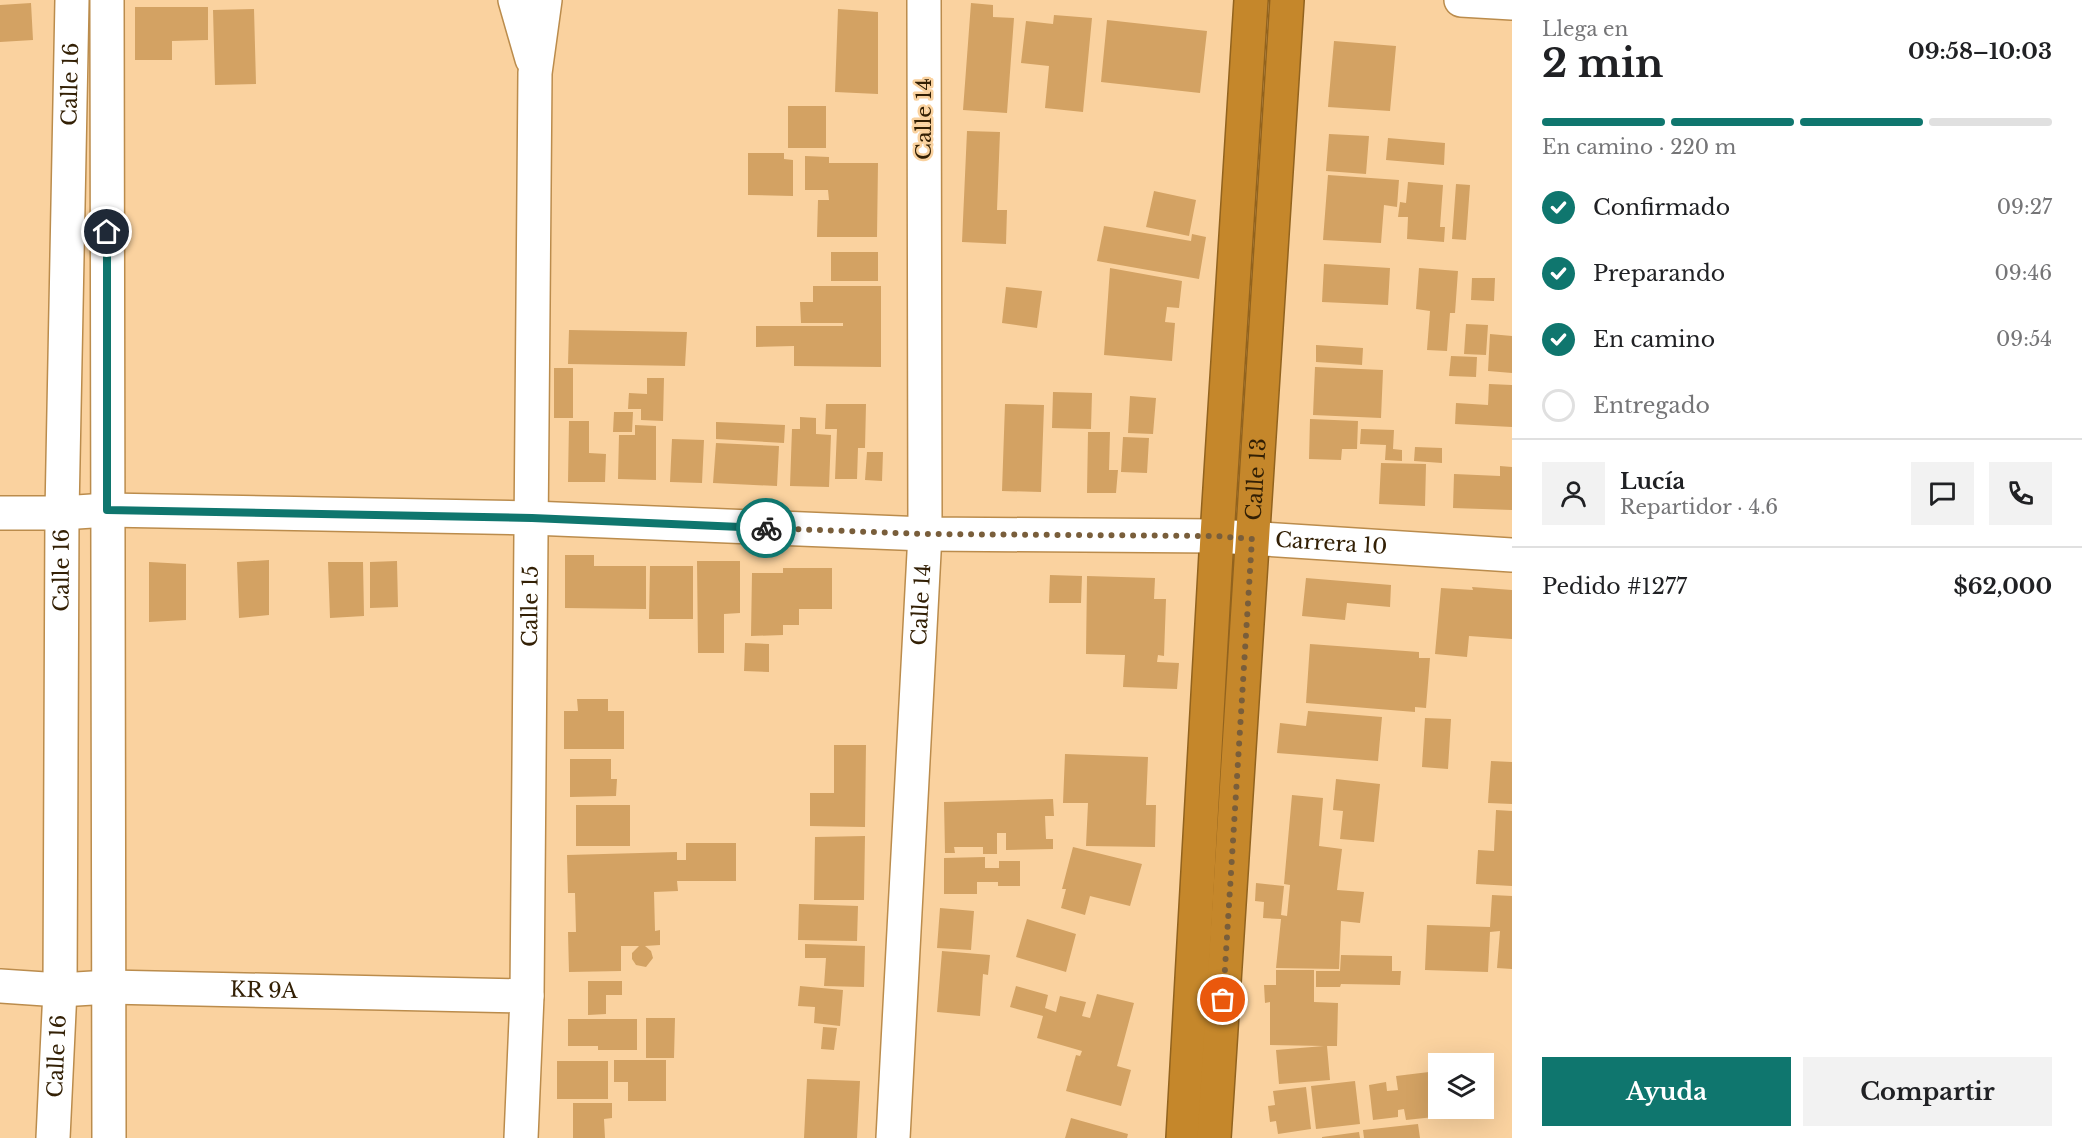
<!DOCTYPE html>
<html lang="es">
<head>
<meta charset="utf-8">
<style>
  body { margin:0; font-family:"Libre Baskerville",serif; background:#f2f2f2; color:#202124; height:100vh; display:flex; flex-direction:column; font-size:22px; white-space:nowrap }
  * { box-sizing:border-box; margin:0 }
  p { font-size:20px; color:#757577 }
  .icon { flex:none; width:33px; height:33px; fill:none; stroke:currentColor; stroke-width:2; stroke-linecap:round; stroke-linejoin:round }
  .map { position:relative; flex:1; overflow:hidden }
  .details { display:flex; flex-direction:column; background:#fff; width:570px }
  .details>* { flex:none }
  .tools { position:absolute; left:1428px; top:1053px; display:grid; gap:12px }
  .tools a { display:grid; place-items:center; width:66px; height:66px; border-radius:0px; background:#fff; box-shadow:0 6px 24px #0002; font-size:30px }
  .pin { position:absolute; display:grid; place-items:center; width:51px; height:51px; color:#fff; margin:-26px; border:3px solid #fff; border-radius:50%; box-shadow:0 2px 6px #0007 }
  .courier { position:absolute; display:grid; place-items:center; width:60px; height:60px; margin:-30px; border:4px solid #0f766e; border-radius:50%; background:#fff; color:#222; box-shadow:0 2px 8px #0007 }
  .overview em { font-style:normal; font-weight:700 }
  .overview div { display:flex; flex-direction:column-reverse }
  .overview { display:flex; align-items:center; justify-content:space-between; height:102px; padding:0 30px }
  h1 { font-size:39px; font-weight:700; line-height:45px }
  .bar { display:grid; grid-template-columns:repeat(4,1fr); gap:9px 6px; align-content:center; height:72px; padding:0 30px }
  .bar i { height:8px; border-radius:4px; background:#e0e0e0 }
  .bar .on { background:#0f766e }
  .bar p { grid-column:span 4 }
  .line { display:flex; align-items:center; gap:15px; padding:0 30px; border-top:2px solid #e0e0e0 }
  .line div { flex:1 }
  .round { display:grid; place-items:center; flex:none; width:63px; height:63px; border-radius:0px; background:#f2f2f2 }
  ol { padding:0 30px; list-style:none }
  li { display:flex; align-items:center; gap:18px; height:66px }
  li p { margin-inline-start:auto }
  li .icon { padding:6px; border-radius:50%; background:#0f766e; color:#fff; stroke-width:4 }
  li:last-child { color:#757577 }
  li i { width:33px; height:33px; border:3px solid #e0e0e0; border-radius:50% }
  .primary-button { display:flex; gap:12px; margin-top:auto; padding:12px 30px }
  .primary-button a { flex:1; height:69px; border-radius:0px; background:#0f766e; color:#fff; font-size:24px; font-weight:700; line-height:69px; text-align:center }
  .primary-button a+a { background:#f2f2f2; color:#202124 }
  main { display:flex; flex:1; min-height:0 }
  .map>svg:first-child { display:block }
</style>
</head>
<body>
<main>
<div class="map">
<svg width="1512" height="1138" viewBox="0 0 1512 1138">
  <rect width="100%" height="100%" fill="#fad29f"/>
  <!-- building -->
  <path fill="#d3a263" d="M 31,3 L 33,40 L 0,42 L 0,5 Z
    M 971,3 L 993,5 L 993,17 L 1014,18 L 1007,113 L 963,110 Z
    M 135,7 L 208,7 L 208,40 L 172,41 L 172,60 L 135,60 Z
    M 254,9 L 256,84 L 215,85 L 213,10 Z
    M 838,9 L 878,12 L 878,94 L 835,92 Z
    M 1054,15 L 1092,18 L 1083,112 L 1045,108 L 1049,66 L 1021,63 L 1026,21 L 1053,24 Z
    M 1107,20 L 1207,31 L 1200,93 L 1101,82 Z
    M 1334,41 L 1396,46 L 1390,111 L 1328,107 Z
    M 788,106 L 826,106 L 826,148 L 788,148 Z
    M 967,131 L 1000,132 L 997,210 L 1007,210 L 1006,244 L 962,242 Z
    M 1329,134 L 1369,136 L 1366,174 L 1326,171 Z
    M 1388,138 L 1445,143 L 1444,165 L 1386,160 Z
    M 748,153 L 784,153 L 784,159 L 793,160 L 793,196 L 748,195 Z
    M 805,156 L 829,157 L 829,163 L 878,163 L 877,237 L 817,237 L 818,200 L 829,200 L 828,190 L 805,190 Z
    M 1328,175 L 1399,180 L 1397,207 L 1384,205 L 1381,243 L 1323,240 Z
    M 1408,182 L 1443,185 L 1440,227 L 1445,227 L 1444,242 L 1407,239 L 1408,217 L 1398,217 L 1400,202 L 1406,203 Z
    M 1456,184 L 1470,185 L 1466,240 L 1452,239 Z
    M 1154,191 L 1196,200 L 1189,236 L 1146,227 Z
    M 1104,226 L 1191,241 L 1192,234 L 1206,237 L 1199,279 L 1097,261 Z
    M 831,252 L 878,252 L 878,281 L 831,281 Z
    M 1324,264 L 1390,268 L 1388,305 L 1322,302 Z
    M 1110,268 L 1182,281 L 1179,308 L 1167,307 L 1165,322 L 1175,323 L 1172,361 L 1104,355 Z
    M 1419,268 L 1458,271 L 1455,313 L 1450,313 L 1447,351 L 1427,350 L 1430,311 L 1416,309 Z
    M 1472,278 L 1495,278 L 1494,301 L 1471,300 Z
    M 813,286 L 881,286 L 881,367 L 794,366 L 794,346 L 756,347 L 756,326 L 843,326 L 843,323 L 801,323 L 800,302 L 813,302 Z
    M 1006,287 L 1042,291 L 1037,328 L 1002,323 Z
    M 1466,324 L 1488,325 L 1486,355 L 1464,354 Z
    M 569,330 L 687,332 L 685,366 L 568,364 Z
    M 1490,334 L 1512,336 L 1512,373 L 1488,371 Z
    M 1316,345 L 1363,348 L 1362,365 L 1316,362 Z
    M 1451,356 L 1477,357 L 1476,377 L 1449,376 Z
    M 1315,367 L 1383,370 L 1381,418 L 1313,415 Z
    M 554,368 L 573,368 L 573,418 L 554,418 Z
    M 647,378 L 664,378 L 663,421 L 641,420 L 641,409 L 628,409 L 629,393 L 647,394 Z
    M 1489,384 L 1512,385 L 1512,427 L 1455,424 L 1456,403 L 1488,405 Z
    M 1053,392 L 1092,393 L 1091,429 L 1052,428 Z
    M 1130,396 L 1156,398 L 1153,434 L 1128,433 Z
    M 826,404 L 866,404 L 865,448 L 858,448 L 857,479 L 835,479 L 837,429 L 825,429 Z
    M 1005,404 L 1044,405 L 1041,492 L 1002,491 Z
    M 614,412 L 633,412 L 632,432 L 613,432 Z
    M 800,417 L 816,418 L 816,434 L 831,435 L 829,487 L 790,486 L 792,429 L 800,429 Z
    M 1310,419 L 1358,421 L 1357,449 L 1342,449 L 1341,460 L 1309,459 Z
    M 569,421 L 589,421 L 589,453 L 606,454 L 605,482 L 568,482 Z
    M 716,422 L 785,425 L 784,443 L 716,439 Z
    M 635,425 L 656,426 L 656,480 L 618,479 L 619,435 L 635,435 Z
    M 1361,429 L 1394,430 L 1393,449 L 1402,450 L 1402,461 L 1385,460 L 1386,445 L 1360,444 Z
    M 1088,432 L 1110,432 L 1109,470 L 1118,470 L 1116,493 L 1087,493 Z
    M 1123,437 L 1149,438 L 1147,473 L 1121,472 Z
    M 672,439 L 704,440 L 702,483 L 670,482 Z
    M 716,443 L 779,446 L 777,486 L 713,483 Z
    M 1415,447 L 1442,448 L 1442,463 L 1414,461 Z
    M 867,452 L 883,452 L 882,481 L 865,480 Z
    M 1381,463 L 1426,464 L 1425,506 L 1379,504 Z
    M 1500,466 L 1512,467 L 1512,510 L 1453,508 L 1454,474 L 1500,476 Z
    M 565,555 L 594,555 L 594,566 L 646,566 L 646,609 L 565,608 Z
    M 269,560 L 269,615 L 239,618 L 237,562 Z
    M 397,561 L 398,607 L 370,608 L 370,562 Z
    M 697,561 L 740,561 L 740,613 L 724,614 L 724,653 L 698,653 Z
    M 149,562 L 186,564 L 186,620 L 149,622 Z
    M 328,562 L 363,562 L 364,616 L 330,618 Z
    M 650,566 L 693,566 L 693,619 L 649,619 Z
    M 783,568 L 832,568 L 832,609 L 799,609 L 799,625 L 783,625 L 783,635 L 751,636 L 752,573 L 783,573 Z
    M 1050,575 L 1082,576 L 1081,603 L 1049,603 Z
    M 1087,576 L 1155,578 L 1154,599 L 1166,599 L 1164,656 L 1158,655 L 1157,662 L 1179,663 L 1177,689 L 1123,687 L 1125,655 L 1086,654 Z
    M 1306,578 L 1391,585 L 1390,607 L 1347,603 L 1345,620 L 1302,616 Z
    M 1472,587 L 1512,590 L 1512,639 L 1469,636 L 1467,657 L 1435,654 L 1441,588 L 1473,590 Z
    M 745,643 L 769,644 L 769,672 L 744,671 Z
    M 1310,644 L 1419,652 L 1419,658 L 1430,658 L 1426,708 L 1415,707 L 1415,712 L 1306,703 Z
    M 577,699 L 608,699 L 608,711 L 624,711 L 624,749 L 564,749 L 564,711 L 578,711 Z
    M 1308,711 L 1382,717 L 1378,761 L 1277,753 L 1280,723 L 1306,726 Z
    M 1425,718 L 1451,719 L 1448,769 L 1422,767 Z
    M 834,745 L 866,745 L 865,827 L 810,826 L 810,793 L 834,793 Z
    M 1065,754 L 1148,757 L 1146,805 L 1156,805 L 1155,847 L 1086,846 L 1088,803 L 1063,803 Z
    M 570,759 L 611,759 L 611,779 L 617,779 L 616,796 L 570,797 Z
    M 1491,761 L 1512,762 L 1512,804 L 1488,803 Z
    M 1336,779 L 1380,784 L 1374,842 L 1340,839 L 1343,811 L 1333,810 Z
    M 1292,795 L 1323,798 L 1319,846 L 1342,849 L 1337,890 L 1364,892 L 1360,923 L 1341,921 L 1339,969 L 1276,968 L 1281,919 L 1263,918 L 1264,902 L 1255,901 L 1256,883 L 1284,886 L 1281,915 L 1287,916 L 1290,885 L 1284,884 Z
    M 1053,799 L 1054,816 L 1045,816 L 1046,839 L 1053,839 L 1053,849 L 1006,850 L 1006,833 L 997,833 L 997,854 L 983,854 L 983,847 L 954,847 L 955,853 L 945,853 L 944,802 Z
    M 576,805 L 630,805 L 630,846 L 576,846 Z
    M 1496,810 L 1512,811 L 1512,886 L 1476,884 L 1478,850 L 1494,851 Z
    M 865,836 L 864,900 L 814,900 L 815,837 Z
    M 686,843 L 736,843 L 736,881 L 677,881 L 678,891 L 654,892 L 655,931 L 660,930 L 660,945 L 645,946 L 651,951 L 653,958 L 646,967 L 636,965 L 632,959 L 632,953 L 639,946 L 621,946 L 621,971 L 569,972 L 568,932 L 576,932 L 575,893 L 568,893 L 567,855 L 677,852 L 677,860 L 686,860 Z
    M 1073,847 L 1142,864 L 1130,906 L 1090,896 L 1085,915 L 1061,908 L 1066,889 L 1062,889 Z
    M 985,857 L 985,868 L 999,868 L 999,861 L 1020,861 L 1020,886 L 998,886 L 998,882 L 977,882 L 977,894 L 944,894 L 944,858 Z
    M 1492,895 L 1512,896 L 1512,969 L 1497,968 L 1500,931 L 1490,932 L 1488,972 L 1425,970 L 1427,925 L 1490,927 Z
    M 799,904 L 858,906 L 857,941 L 798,940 Z
    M 940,908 L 974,911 L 971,950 L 937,948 Z
    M 1027,919 L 1076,934 L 1066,972 L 1016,957 Z
    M 805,944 L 865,946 L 864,987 L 824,986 L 826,958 L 805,958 Z
    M 942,951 L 990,955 L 988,975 L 983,974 L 980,1016 L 937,1012 Z
    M 1341,955 L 1392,956 L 1392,971 L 1401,971 L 1400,985 L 1341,984 L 1340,987 L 1316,987 L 1316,971 L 1340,971 Z
    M 1276,970 L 1314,970 L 1314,1002 L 1338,1003 L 1337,1046 L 1327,1046 L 1330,1080 L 1279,1084 L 1276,1050 L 1324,1046 L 1270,1045 L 1270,1002 L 1265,1003 L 1264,985 L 1276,985 Z
    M 588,981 L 622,981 L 622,995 L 606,995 L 606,1014 L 588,1015 Z
    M 800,986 L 843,990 L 840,1026 L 814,1023 L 815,1007 L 798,1006 Z
    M 1016,986 L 1048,995 L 1045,1008 L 1056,1012 L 1060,996 L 1086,1002 L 1082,1016 L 1090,1018 L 1097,994 L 1134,1003 L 1117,1066 L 1131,1070 L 1121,1106 L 1066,1091 L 1076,1055 L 1080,1056 L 1082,1051 L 1037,1038 L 1043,1016 L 1010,1007 Z
    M 646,1018 L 675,1018 L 674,1058 L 646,1058 Z
    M 568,1019 L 637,1019 L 637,1050 L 598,1050 L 598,1046 L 568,1046 Z
    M 823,1027 L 837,1028 L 834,1050 L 821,1049 Z
    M 614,1060 L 666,1060 L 666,1101 L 628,1101 L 628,1082 L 614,1082 Z
    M 557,1061 L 608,1061 L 608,1099 L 557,1099 Z
    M 1429,1072 L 1434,1117 L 1406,1120 L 1404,1109 L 1398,1110 L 1398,1117 L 1373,1120 L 1369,1085 L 1386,1082 L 1387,1091 L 1398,1090 L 1396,1076 Z
    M 1438,1072 L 1438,1108 L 1455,1108 L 1456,1112 L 1437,1114 L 1432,1073 Z
    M 807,1079 L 860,1081 L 857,1138 L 804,1138 Z
    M 1355,1081 L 1360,1124 L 1316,1129 L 1311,1086 Z
    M 1306,1087 L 1311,1129 L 1278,1134 L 1276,1121 L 1270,1122 L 1268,1106 L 1275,1105 L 1273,1091 Z
    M 573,1103 L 612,1103 L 612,1118 L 604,1119 L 605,1138 L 573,1138 Z
    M 1071,1118 L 1128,1134 L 1127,1138 L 1065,1138 Z
    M 1418,1124 L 1420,1138 L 1364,1138 L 1363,1130 Z
    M 1359,1132 L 1360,1138 L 1322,1138 L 1322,1137 Z"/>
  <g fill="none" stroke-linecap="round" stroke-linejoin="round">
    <defs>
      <g id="street">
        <path d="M 107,0 L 109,1138"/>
        <path d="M 515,0 L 532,59"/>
        <path d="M 1461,0 L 1512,3"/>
        <path id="s1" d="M 0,513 L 62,513 L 107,510 L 532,518 L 925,534 L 1217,536 L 1512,555"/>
        <path id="s2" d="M 0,986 L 60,990 L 109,987 L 527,996"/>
        <path id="s3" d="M 53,1138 L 60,990 L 62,513 L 72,0"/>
        <path id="s4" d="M 521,1138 L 527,996 L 535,73 L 545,0"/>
        <path id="s5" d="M 893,1138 L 925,534 L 924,0"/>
      </g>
      <g id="highway">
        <path d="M 1183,1138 L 1217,536 L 1251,0"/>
        <path id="s6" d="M 1214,1138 L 1287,0"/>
      </g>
    </defs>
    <!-- street casing -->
    <use href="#street" stroke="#bb8c4c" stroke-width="36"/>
    <!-- highway casing -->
    <use href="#highway" stroke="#92631e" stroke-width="36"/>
    <!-- street -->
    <use href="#street" stroke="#fff" stroke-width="33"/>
    <!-- highway -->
    <use href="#highway" stroke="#c5872b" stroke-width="33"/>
  </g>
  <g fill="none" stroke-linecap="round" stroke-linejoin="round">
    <!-- done -->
    <path stroke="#795e3b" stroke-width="6" stroke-dasharray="0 10.8" d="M 766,528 L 925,534 L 1216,536 L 1252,539 L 1223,1000"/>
    <!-- route -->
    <path stroke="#0f766e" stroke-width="8" d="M 107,232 L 107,510 L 532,518 L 766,528"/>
  </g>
  <g text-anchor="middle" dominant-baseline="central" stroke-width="5" stroke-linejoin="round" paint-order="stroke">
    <!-- street labels -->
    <g font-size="21" fill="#332005" stroke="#fad29f">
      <text stroke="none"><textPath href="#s3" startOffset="1054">Calle 16</textPath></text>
      <text transform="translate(924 119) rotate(-90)">Calle 14</text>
      <text stroke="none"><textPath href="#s6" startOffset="660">Calle 13</textPath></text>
      <text stroke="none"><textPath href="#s1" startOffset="1332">Carrera 10</textPath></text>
      <text stroke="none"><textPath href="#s3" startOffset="568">Calle 16</textPath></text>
      <text stroke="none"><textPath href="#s4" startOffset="532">Calle 15</textPath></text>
      <text stroke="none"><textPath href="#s5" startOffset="534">Calle 14</textPath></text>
      <text stroke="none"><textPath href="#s2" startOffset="264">KR 9A</textPath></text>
      <text stroke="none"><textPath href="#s3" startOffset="82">Calle 16</textPath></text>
    </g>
  </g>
</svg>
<div class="tools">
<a><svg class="icon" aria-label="layers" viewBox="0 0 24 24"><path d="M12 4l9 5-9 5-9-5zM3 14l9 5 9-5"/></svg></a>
</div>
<div class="pin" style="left:1223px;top:1000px;background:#ea580c"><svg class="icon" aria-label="bag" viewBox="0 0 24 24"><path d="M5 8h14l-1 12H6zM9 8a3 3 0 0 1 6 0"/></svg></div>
<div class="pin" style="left:107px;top:232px;background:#1f2937"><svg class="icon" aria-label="home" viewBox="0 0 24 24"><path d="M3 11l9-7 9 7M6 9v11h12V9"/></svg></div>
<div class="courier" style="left:766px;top:528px"><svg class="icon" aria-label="bike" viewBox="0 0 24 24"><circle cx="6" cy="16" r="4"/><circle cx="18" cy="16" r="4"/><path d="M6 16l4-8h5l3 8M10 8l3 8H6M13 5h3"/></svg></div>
</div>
<section class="details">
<div class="overview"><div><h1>2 min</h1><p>Llega en</p></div><em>09:58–10:03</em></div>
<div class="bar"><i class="on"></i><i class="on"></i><i class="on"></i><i></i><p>En camino · 220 m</p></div>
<ol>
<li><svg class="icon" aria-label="check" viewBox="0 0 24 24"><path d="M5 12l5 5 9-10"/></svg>Confirmado<p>09:27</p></li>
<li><svg class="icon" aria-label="check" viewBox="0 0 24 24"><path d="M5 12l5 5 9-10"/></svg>Preparando<p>09:46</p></li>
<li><svg class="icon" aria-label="check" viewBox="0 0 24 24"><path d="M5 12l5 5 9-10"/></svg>En camino<p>09:54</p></li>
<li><i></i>Entregado</li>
</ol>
<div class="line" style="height:108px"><a class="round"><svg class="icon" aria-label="person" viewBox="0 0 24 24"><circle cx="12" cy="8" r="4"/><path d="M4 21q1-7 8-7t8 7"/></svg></a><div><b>Lucía</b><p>Repartidor · 4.6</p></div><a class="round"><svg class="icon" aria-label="chat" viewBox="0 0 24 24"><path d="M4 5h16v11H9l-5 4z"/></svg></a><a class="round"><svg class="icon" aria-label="phone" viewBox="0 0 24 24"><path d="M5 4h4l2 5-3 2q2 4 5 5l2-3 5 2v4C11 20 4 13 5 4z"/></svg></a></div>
<div class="line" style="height:78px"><div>Pedido #1277</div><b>$62,000</b></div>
<div class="primary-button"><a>Ayuda</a><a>Compartir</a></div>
</section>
</main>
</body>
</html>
